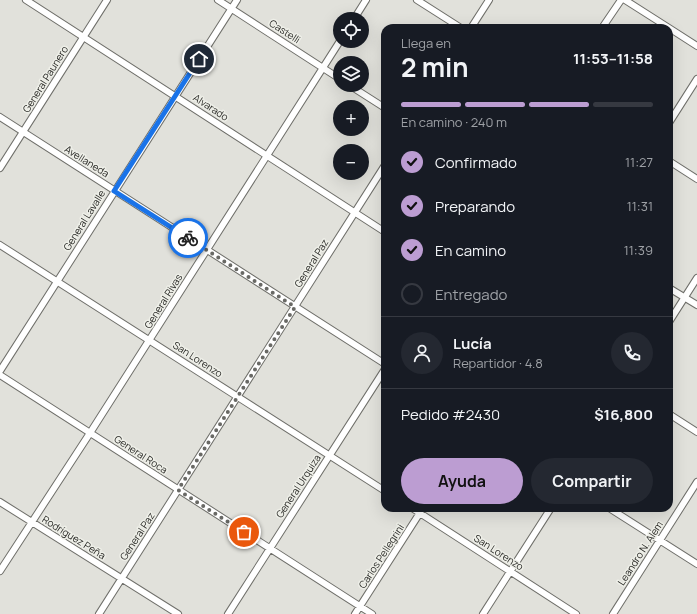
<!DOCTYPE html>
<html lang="es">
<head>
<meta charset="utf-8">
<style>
  body { margin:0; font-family:Manrope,sans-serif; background:#242831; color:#f1f3f6; height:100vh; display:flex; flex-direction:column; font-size:15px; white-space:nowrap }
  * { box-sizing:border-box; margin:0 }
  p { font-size:13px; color:#9ea1a6 }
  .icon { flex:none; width:22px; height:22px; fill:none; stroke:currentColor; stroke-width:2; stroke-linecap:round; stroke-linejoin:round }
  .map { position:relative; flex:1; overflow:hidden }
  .details { position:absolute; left:381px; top:24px; width:292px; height:488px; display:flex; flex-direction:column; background:#171b24; border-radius:12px; box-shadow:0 4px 16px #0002 }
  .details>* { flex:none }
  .fabs { position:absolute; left:333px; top:12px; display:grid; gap:8px }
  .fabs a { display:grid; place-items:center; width:36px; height:36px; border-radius:50%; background:#171b24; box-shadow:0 4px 16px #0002; font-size:20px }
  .pin { position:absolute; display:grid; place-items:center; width:34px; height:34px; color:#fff; margin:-17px; border:2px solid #fff; border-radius:50%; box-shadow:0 1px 4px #0007 }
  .courier { position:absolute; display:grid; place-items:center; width:40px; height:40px; margin:-20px; border:3px solid #1a73e8; border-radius:50%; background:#fff; color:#222; box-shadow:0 1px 5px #0007 }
  .summary em { font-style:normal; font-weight:700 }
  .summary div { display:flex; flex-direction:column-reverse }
  .summary { display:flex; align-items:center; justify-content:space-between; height:68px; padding:0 20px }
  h1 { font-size:26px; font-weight:700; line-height:30px }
  .bar { display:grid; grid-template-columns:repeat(4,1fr); gap:6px 4px; align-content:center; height:48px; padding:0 20px }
  .bar i { height:5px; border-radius:3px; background:#363941 }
  .bar .active { background:#bc9dd2 }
  .bar p { grid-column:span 4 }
  .line { display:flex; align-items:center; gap:10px; padding:0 20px; border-top:1px solid #363941 }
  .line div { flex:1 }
  .round { display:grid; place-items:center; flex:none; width:42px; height:42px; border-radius:21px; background:#242831 }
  ol { padding:0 20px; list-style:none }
  li { display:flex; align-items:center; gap:12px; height:44px }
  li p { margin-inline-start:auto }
  li .icon { padding:4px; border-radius:50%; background:#bc9dd2; color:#111; stroke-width:4 }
  li:last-child { color:#9ea1a6 }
  li i { width:22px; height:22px; border:2px solid #363941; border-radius:50% }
  .primary-button { display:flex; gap:8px; margin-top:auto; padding:8px 20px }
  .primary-button a { flex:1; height:46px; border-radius:24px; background:#bc9dd2; color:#111; font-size:16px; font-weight:700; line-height:46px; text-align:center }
  .primary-button a+a { background:#242831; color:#f1f3f6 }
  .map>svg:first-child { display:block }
</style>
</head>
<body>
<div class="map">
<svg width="697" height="614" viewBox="0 0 697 614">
  <rect width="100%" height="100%" fill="#e1e1db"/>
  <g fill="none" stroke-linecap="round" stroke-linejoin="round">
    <defs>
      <path id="street" d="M 26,0 L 385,232
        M 218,0 L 340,79
        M 417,0 L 461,28
        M 625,0 L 669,28
        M 354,19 L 366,0
        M 471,28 L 489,0
        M 602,28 L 621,0
        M 669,28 L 697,46
        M 349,85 L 385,108
        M 0,117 L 385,364
        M 669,123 L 697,79
        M 669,161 L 697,179
        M 0,168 L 107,0
        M 0,245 L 385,491
        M 669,288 L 697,305
        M 669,322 L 697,278
        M 0,371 L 237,0
        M 0,375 L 372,614
        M 669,414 L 697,432
        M 0,502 L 178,614
        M 412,508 L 576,614
        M 609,508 L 697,564
        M 0,571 L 90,433 L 340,41
        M 99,614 L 385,165
        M 228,614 L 385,369
        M 355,614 L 423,508
        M 483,614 L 551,508
        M 613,614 L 697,482"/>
    </defs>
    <!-- street casing -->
    <use href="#street" stroke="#6f6f6a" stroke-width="8"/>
    <!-- street -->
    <use href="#street" stroke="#fff" stroke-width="6"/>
  </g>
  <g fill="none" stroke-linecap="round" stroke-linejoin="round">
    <!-- done -->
    <path stroke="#696965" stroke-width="4" stroke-dasharray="0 7.2" d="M 188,238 L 295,307 L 178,490 L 244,532"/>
    <!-- route -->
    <path stroke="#1a73e8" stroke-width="5" d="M 188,238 L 114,191 L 199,59"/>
  </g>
  <g text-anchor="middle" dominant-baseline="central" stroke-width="3" stroke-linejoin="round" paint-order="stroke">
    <!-- street labels -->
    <g font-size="10" fill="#282825" stroke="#eeefe8">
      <text transform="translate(285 31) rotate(33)">Castelli</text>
      <text transform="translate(45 79) rotate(-58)">General Paunero</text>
      <text transform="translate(211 107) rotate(33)">Alvarado</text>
      <text transform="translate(87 161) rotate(32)">Avellaneda</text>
      <text transform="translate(84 220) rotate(-58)">General Lavalle</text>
      <text transform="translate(311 263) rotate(-58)">General Paz</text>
      <text transform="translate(163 301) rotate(-58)">General Rivas</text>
      <text transform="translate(198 359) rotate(33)">San Lorenzo</text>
      <text transform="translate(141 454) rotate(33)">General Roca</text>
      <text transform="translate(298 486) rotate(-57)">General Urquiza</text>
      <text transform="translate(137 536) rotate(-57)">General Paz</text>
      <text transform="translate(74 537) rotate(32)">Rodríguez Peña</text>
      <text transform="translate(499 552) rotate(33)">San Lorenzo</text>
      <text transform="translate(640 553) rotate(-57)">Leandro N. Alem</text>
      <text transform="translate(381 556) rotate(-57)">Carlos Pellegrini</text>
    </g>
  </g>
</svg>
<div class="fabs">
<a><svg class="icon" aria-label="locate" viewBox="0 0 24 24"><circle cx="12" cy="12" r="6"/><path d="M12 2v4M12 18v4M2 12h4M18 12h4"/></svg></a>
<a><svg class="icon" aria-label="layers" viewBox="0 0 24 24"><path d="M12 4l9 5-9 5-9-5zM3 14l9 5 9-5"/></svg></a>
<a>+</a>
<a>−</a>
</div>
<div class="pin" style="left:244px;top:532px;background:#ea580c"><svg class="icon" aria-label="bag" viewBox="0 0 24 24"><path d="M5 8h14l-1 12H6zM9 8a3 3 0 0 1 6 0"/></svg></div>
<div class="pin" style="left:199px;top:59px;background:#1f2937"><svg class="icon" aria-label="home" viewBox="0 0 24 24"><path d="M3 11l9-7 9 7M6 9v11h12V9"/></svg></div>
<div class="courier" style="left:188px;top:238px"><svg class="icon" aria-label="bike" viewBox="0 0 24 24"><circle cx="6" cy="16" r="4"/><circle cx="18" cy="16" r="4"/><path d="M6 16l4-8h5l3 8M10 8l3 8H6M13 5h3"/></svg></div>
<section class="details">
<div class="summary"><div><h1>2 min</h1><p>Llega en</p></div><em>11:53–11:58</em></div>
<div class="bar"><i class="active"></i><i class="active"></i><i class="active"></i><i></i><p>En camino · 240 m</p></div>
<ol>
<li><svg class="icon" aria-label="check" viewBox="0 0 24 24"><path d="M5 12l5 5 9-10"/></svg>Confirmado<p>11:27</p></li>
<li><svg class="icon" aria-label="check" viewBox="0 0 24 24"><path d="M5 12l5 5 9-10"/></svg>Preparando<p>11:31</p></li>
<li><svg class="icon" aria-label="check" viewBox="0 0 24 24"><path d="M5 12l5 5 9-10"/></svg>En camino<p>11:39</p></li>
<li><i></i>Entregado</li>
</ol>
<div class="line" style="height:72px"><a class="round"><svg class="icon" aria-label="person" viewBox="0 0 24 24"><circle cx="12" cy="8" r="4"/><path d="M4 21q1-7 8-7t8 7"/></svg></a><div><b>Lucía</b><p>Repartidor · 4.8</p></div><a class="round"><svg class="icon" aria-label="phone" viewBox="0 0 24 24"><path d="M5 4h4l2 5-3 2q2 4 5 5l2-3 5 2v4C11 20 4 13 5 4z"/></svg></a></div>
<div class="line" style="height:52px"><div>Pedido #2430</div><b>$16,800</b></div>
<div class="primary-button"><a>Ayuda</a><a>Compartir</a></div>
</section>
</div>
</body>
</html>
